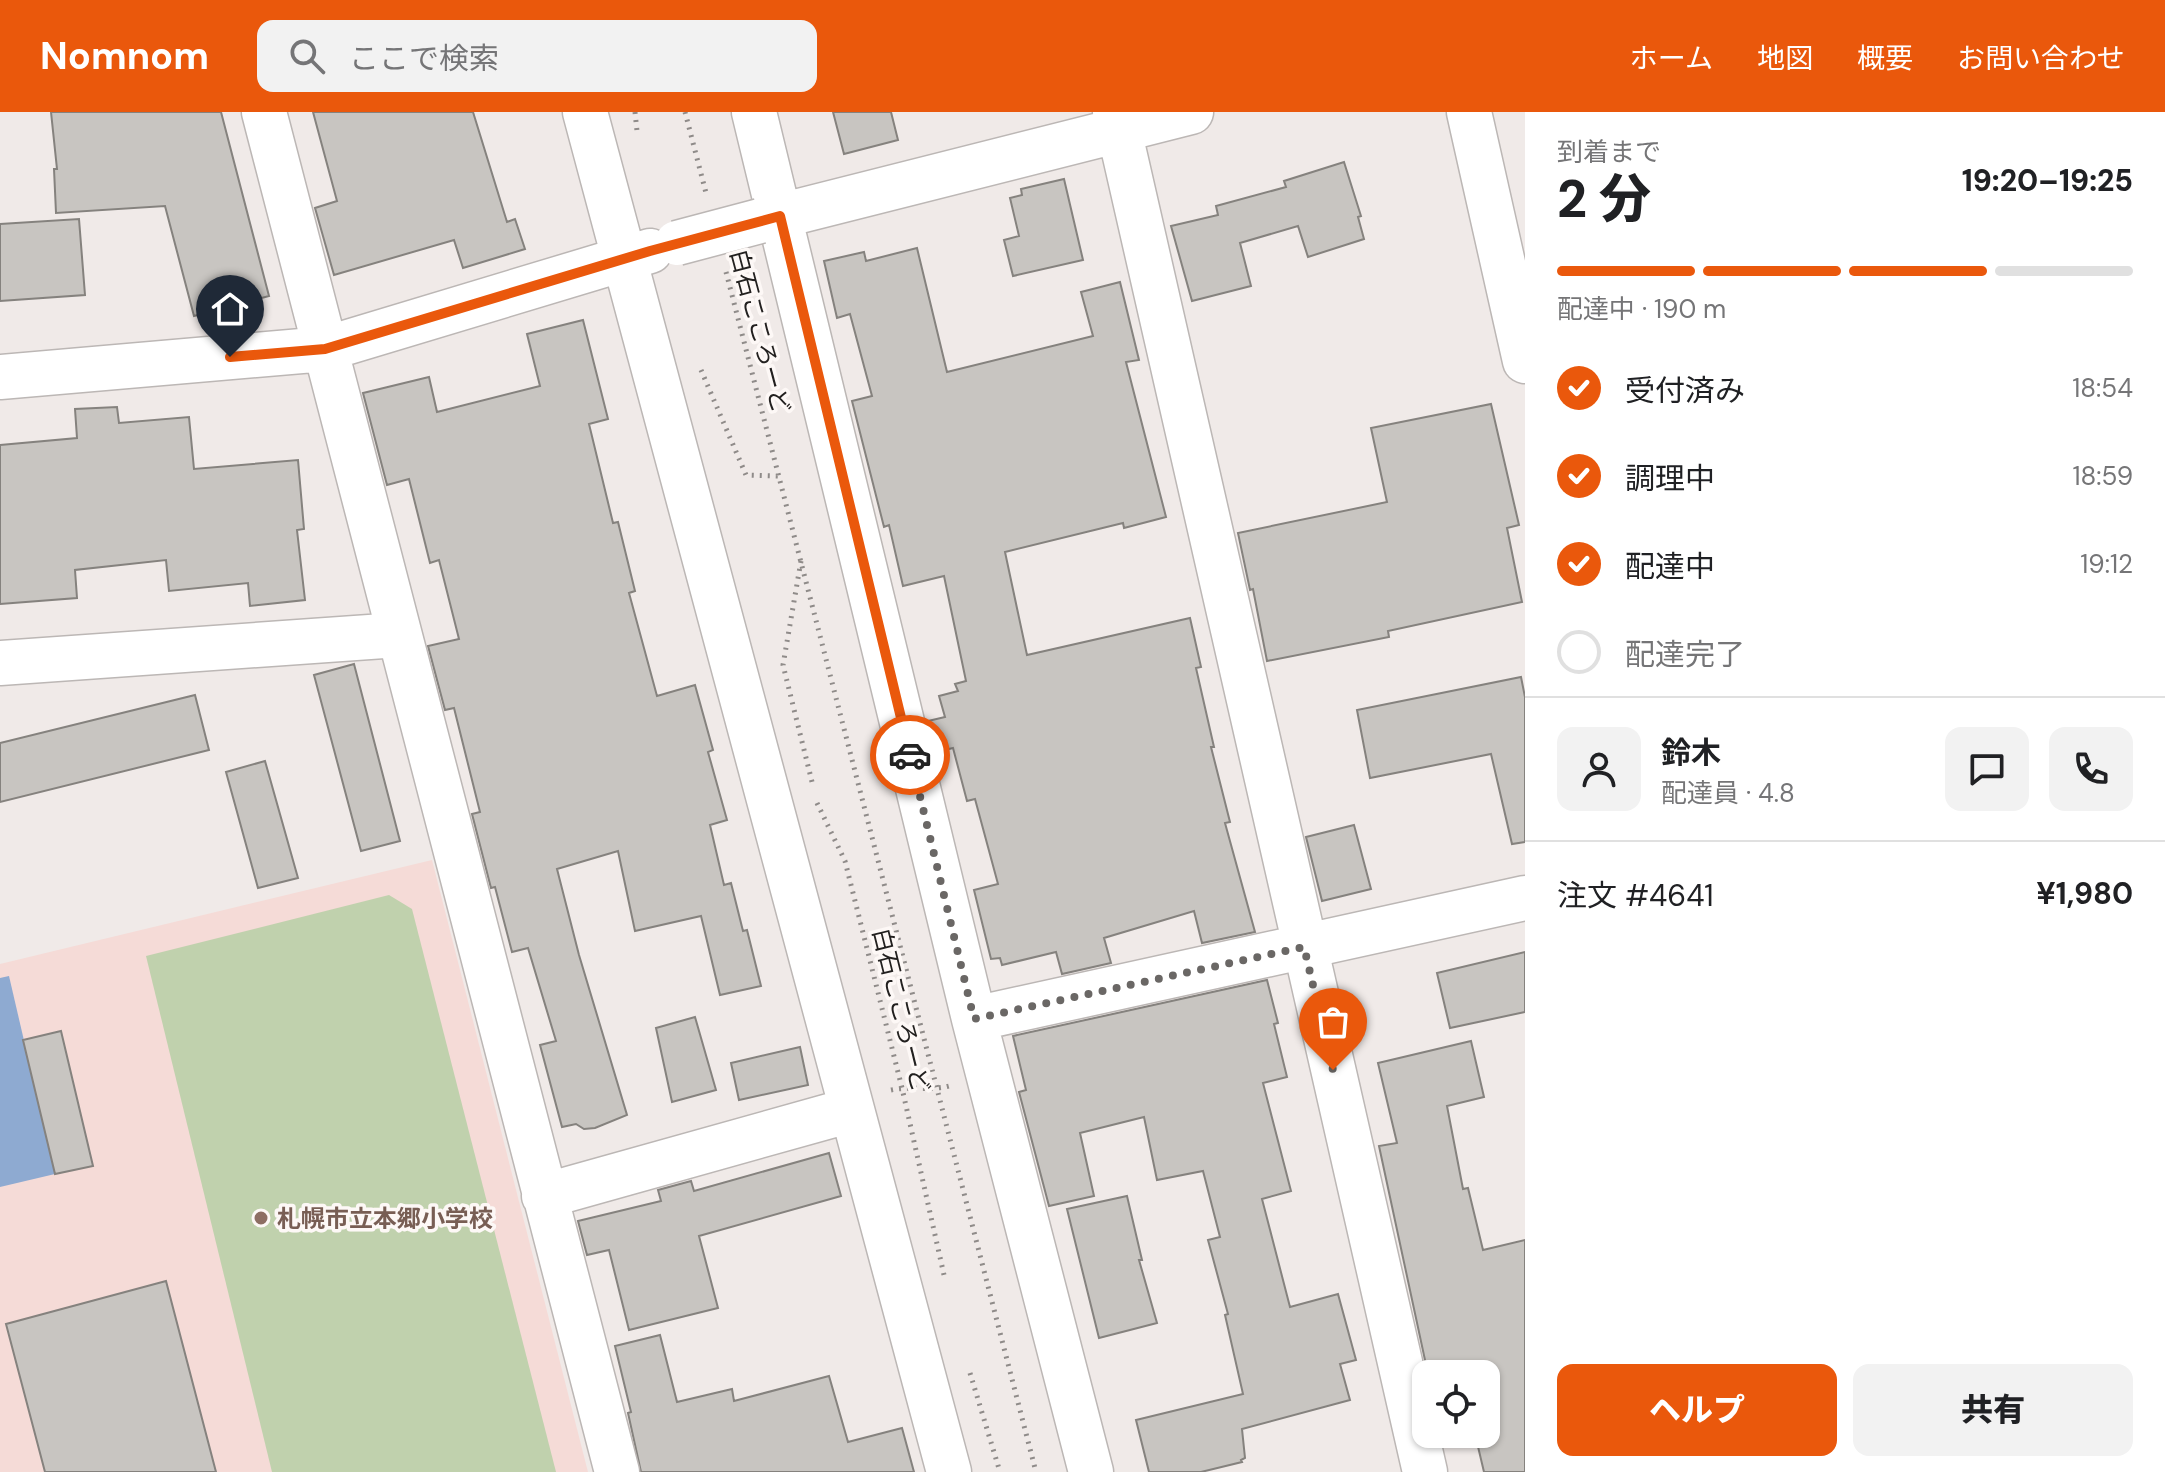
<!DOCTYPE html>
<html lang="ja">
<head>
<meta charset="utf-8">
<style>
  body { margin:0; font-family:"DM Sans","Noto Sans JP",sans-serif; background:#f2f2f2; color:#202124; height:100vh; display:flex; flex-direction:column; font-size:30px; white-space:nowrap }
  * { box-sizing:border-box; margin:0 }
  p { font-size:26px; color:#757577 }
  .icon { flex:none; width:44px; height:44px; fill:none; stroke:currentColor; stroke-width:2; stroke-linecap:round; stroke-linejoin:round }
  .map { position:relative; flex:1; overflow:hidden }
  .side { display:flex; flex-direction:column; background:#fff; width:640px }
  .side>* { flex:none }
  .buttons { position:absolute; left:1412px; top:1248px; display:grid; gap:16px }
  .buttons a { display:grid; place-items:center; width:88px; height:88px; border-radius:16px; background:#fff; box-shadow:0 2px 6px #0004; font-size:40px }
  .pin { position:absolute; display:grid; place-items:center; width:68px; height:68px; color:#fff; margin:-82px -34px; border-radius:50% 50% 50% 0; rotate:-45deg; box-shadow:0 0 8px #0007 }
  .pin .icon { rotate:45deg }
  .courier { position:absolute; display:grid; place-items:center; width:80px; height:80px; margin:-40px; border:6px solid #ea580c; border-radius:50%; background:#fff; color:#222; box-shadow:0 2px 10px #0007 }
  .head em { font-style:normal; font-weight:800 }
  .head div { display:flex; flex-direction:column-reverse }
  .head { display:flex; align-items:center; justify-content:space-between; height:136px; padding:0 32px }
  h1 { font-size:52px; font-weight:800; line-height:60px }
  .bar { display:grid; grid-template-columns:repeat(4,1fr); gap:12px 8px; align-content:center; height:96px; padding:0 32px }
  .bar i { height:10px; border-radius:6px; background:#e0e0e0 }
  .bar .current { background:#ea580c }
  .bar p { grid-column:span 4 }
  .line { display:flex; align-items:center; gap:20px; padding:0 32px; border-top:2px solid #e0e0e0 }
  .line div { flex:1 }
  .round { display:grid; place-items:center; flex:none; width:84px; height:84px; border-radius:16px; background:#f2f2f2 }
  ol { padding:0 32px; list-style:none }
  li { display:flex; align-items:center; gap:24px; height:88px }
  li p { margin-inline-start:auto }
  li .icon { padding:8px; border-radius:50%; background:#ea580c; color:#fff; stroke-width:4 }
  li:last-child { color:#757577 }
  li i { width:44px; height:44px; border:4px solid #e0e0e0; border-radius:50% }
  .action { display:flex; gap:16px; margin-top:auto; padding:16px 32px }
  .action a { flex:1; height:92px; border-radius:16px; background:#ea580c; color:#fff; font-size:32px; font-weight:800; line-height:92px; text-align:center }
  .action a+a { background:#f2f2f2; color:#202124 }
  header { display:flex; align-items:center; gap:48px; box-sizing:border-box; height:112px; padding:0 40px; background:#ea580c; color:#fff }
  header strong { font-size:38px }
  nav { display:flex; gap:44px; margin-inline-start:auto; font-size:28px }
  .search { width:560px; height:72px; background:#f2f2f2; display:flex; align-items:center; gap:20px; box-sizing:border-box; padding:0 28px; border-radius:16px; color:#757577; font-size:30px }
  main { display:flex; flex:1; min-height:0 }
  .map>svg:first-child { display:block }
</style>
</head>
<body>
<header>
<strong>Nomnom</strong>
<div class="search"><svg class="icon" aria-label="search" viewBox="0 0 24 24"><circle cx="10" cy="10" r="6"/><path d="M15 15l6 6"/></svg>ここで検索</div>
<nav><a>ホーム</a><a>地図</a><a>概要</a><a>お問い合わせ</a></nav>
</header>
<main>
<div class="map">
<svg width="1525" height="1360" viewBox="0 0 1525 1360">
  <rect width="100%" height="100%" fill="#f0eae8"/>
  <!-- education -->
  <path fill="#f5dbd7" d="M 432,748 L 588,1360 L 0,1360 L 0,852 Z"/>
  <!-- green -->
  <path fill="#c0d1ad" d="M 389,783 L 412,797 L 556,1360 L 272,1360 L 146,844 Z"/>
  <!-- water -->
  <path fill="#8eaad1" d="M 9,864 L 55,1062 L 0,1075 L 0,866 Z"/>
  <!-- building -->
  <path fill="#c8c5c1" stroke="#85827e" stroke-width="2" d="M 51,0 L 221,0 L 269,184 L 194,204 L 165,94 L 56,101 L 54,57 L 57,57 Z
    M 313,0 L 473,0 L 507,110 L 515,107 L 525,137 L 463,156 L 454,128 L 334,163 L 315,96 L 337,89 Z
    M 833,0 L 891,0 L 898,28 L 844,42 Z
    M 1344,50 L 1361,104 L 1358,105 L 1364,127 L 1308,145 L 1298,114 L 1240,131 L 1251,174 L 1192,189 L 1171,114 L 1218,103 L 1216,94 L 1286,75 L 1284,69 Z
    M 1064,67 L 1083,148 L 1013,164 L 1004,128 L 1019,124 L 1010,86 L 1022,83 L 1021,77 Z
    M 79,107 L 85,183 L 0,189 L 0,112 Z
    M 917,136 L 947,260 L 1093,224 L 1081,180 L 1120,170 L 1139,248 L 1126,250 L 1166,405 L 1124,416 L 1123,411 L 1005,440 L 1027,543 L 1190,506 L 1201,555 L 1196,556 L 1214,635 L 1211,635 L 1230,710 L 1225,711 L 1255,820 L 1202,831 L 1194,799 L 1104,826 L 1111,851 L 1062,862 L 1056,840 L 1002,853 L 1000,846 L 991,847 L 974,778 L 998,772 L 975,687 L 967,689 L 953,636 L 937,640 L 928,609 L 945,605 L 939,584 L 958,579 L 955,572 L 966,569 L 944,464 L 903,474 L 889,413 L 884,415 L 852,289 L 872,284 L 850,202 L 837,206 L 824,149 L 864,140 L 866,149 Z
    M 583,208 L 608,307 L 589,312 L 613,411 L 618,410 L 635,479 L 629,481 L 657,584 L 695,573 L 713,638 L 708,640 L 727,708 L 710,713 L 724,773 L 731,771 L 743,819 L 747,818 L 761,874 L 720,883 L 701,804 L 635,819 L 618,739 L 557,757 L 579,843 L 627,1003 L 595,1016 L 584,1017 L 576,1012 L 562,1015 L 540,933 L 556,929 L 528,836 L 512,840 L 495,775 L 491,776 L 472,702 L 480,700 L 454,596 L 445,598 L 428,534 L 459,527 L 439,448 L 430,451 L 409,367 L 387,373 L 363,281 L 429,265 L 437,300 L 540,274 L 527,222 Z
    M 1491,292 L 1519,413 L 1507,416 L 1522,490 L 1388,519 L 1389,525 L 1267,549 L 1253,477 L 1250,478 L 1238,421 L 1387,390 L 1371,316 Z
    M 117,295 L 119,311 L 189,305 L 194,357 L 298,348 L 304,417 L 297,418 L 305,488 L 250,494 L 248,471 L 169,479 L 166,448 L 75,458 L 77,486 L 0,492 L 0,333 L 77,326 L 75,297 Z
    M 354,552 L 400,729 L 361,739 L 314,563 Z
    M 1521,565 L 1525,585 L 1525,730 L 1512,732 L 1491,642 L 1370,666 L 1357,598 Z
    M 195,583 L 209,638 L 0,690 L 0,631 Z
    M 265,649 L 298,766 L 258,776 L 226,660 Z
    M 1354,713 L 1371,777 L 1322,789 L 1306,725 Z
    M 1525,840 L 1525,900 L 1450,916 L 1437,861 Z
    M 1267,868 L 1278,911 L 1274,912 L 1287,965 L 1263,971 L 1291,1079 L 1262,1087 L 1290,1195 L 1338,1182 L 1356,1248 L 1340,1252 L 1350,1288 L 1242,1317 L 1245,1346 L 1241,1348 L 1242,1350 L 1201,1360 L 1149,1360 L 1136,1308 L 1243,1282 L 1225,1203 L 1228,1202 L 1208,1128 L 1220,1125 L 1203,1059 L 1157,1068 L 1144,1005 L 1080,1021 L 1094,1084 L 1049,1094 L 1019,980 L 1026,978 L 1013,924 Z
    M 695,905 L 716,978 L 672,990 L 656,916 Z
    M 61,919 L 93,1054 L 55,1062 L 23,928 Z
    M 1471,929 L 1484,985 L 1447,994 L 1463,1077 L 1468,1076 L 1483,1138 L 1525,1128 L 1525,1360 L 1484,1360 L 1475,1322 L 1495,1322 L 1486,1293 L 1486,1262 L 1477,1262 L 1475,1254 L 1446,1262 L 1428,1262 L 1379,1034 L 1397,1031 L 1378,951 Z
    M 800,935 L 808,973 L 739,988 L 731,951 Z
    M 829,1041 L 841,1084 L 699,1124 L 718,1196 L 629,1218 L 609,1138 L 587,1143 L 578,1109 L 661,1089 L 658,1078 L 691,1069 L 694,1079 Z
    M 1127,1084 L 1142,1148 L 1139,1148 L 1157,1211 L 1099,1226 L 1067,1097 Z
    M 166,1169 L 216,1360 L 45,1360 L 6,1212 Z
    M 660,1223 L 677,1290 L 732,1277 L 734,1289 L 829,1264 L 848,1330 L 902,1316 L 914,1360 L 641,1360 L 628,1301 L 631,1300 L 615,1234 Z"/>
  <g fill="none" stroke-linecap="round" stroke-linejoin="round">
    <defs>
      <path id="minor" d="M 264,0 L 617,1360
        M 585,0 L 949,1360
        M 754,0 L 974,907 L 1091,1360
        M 1115,0 L 1425,1360
        M 1469,0 L 1525,249
        M 760,109 L 1191,0
        M 0,265 L 325,237 L 650,139
        M 0,551 L 398,523
        M 974,907 L 1525,786
        M 544,1084 L 851,998"/>
    </defs>
    <!-- minor casing -->
    <use href="#minor" stroke="#bcb7b5" stroke-width="47"/>
    <!-- path -->
    <path stroke="#8f8b89" stroke-width="5" stroke-dasharray="2 6" stroke-linecap="butt" d="M 635,0 L 637,19
      M 685,0 L 706,81
      M 726,160 L 1036,1360
      M 701,258 L 746,363 L 779,364
      M 801,449 L 783,553 L 813,674
      M 817,691 L 845,749 L 902,976 L 944,1163
      M 891,978 C 911,974 930,979 949,974
      M 970,1261 L 1000,1360"/>
    <!-- minor -->
    <use href="#minor" stroke="#fff" stroke-width="44"/>
    <defs>
      <path id="minor-bridge" d="M 677,131 L 760,109"/>
    </defs>
    <!-- minor-bridge casing -->
    <use href="#minor-bridge" stroke="#bcb7b5" stroke-width="47" stroke-linecap="butt"/>
    <!-- minor-bridge -->
    <use href="#minor-bridge" stroke="#fff" stroke-width="44"/>
  </g>
  <g fill="none" stroke-linecap="round" stroke-linejoin="round">
    <!-- done -->
    <path stroke="#6a6765" stroke-width="8" stroke-dasharray="0 14.4" d="M 910,643 L 974,907 L 1304,835 L 1333,958"/>
    <!-- route -->
    <path stroke="#ea580c" stroke-width="10" d="M 230,245 L 325,237 L 650,139 L 780,104 L 910,643"/>
  </g>
  <!-- markers -->
  <circle fill="#8d6e63" stroke="#fdf8f6" stroke-width="3" cx="261" cy="1106" r="8"/>
  <g text-anchor="middle" dominant-baseline="central" stroke-width="7" stroke-linejoin="round" paint-order="stroke">
    <!-- street labels -->
    <g font-size="24" fill="#22201f" stroke="#fdf8f6">
      <text transform="translate(760 219) rotate(75)">白石こころーど</text>
      <text transform="translate(901 898) rotate(76)">白石こころーど</text>
    </g>
    <!-- education labels -->
    <g font-size="24" font-weight="bold" fill="#785e54" stroke="#fdf8f6" text-anchor="start">
      <text x="277" y="1106">札幌市立本郷小学校</text>
    </g>
  </g>
</svg>
<div class="buttons">
<a><svg class="icon" aria-label="locate" viewBox="0 0 24 24"><circle cx="12" cy="12" r="6"/><path d="M12 2v4M12 18v4M2 12h4M18 12h4"/></svg></a>
</div>
<div class="pin" style="left:1333px;top:958px;background:#ea580c"><svg class="icon" aria-label="bag" viewBox="0 0 24 24"><path d="M5 8h14l-1 12H6zM9 8a3 3 0 0 1 6 0"/></svg></div>
<div class="pin" style="left:230px;top:245px;background:#1f2937"><svg class="icon" aria-label="home" viewBox="0 0 24 24"><path d="M3 11l9-7 9 7M6 9v11h12V9"/></svg></div>
<div class="courier" style="left:910px;top:643px"><svg class="icon" aria-label="car" viewBox="0 0 24 24"><path d="M5 17H2v-5l4-1 3-4h7l3 4 3 1v5h-3M9 17h6M6 11h13"/><circle cx="7" cy="17" r="2"/><circle cx="17" cy="17" r="2"/></svg></div>
</div>
<section class="side">
<div class="head"><div><h1>2 分</h1><p>到着まで</p></div><em>19:20–19:25</em></div>
<div class="bar"><i class="current"></i><i class="current"></i><i class="current"></i><i></i><p>配達中 · 190 m</p></div>
<ol>
<li><svg class="icon" aria-label="check" viewBox="0 0 24 24"><path d="M5 12l5 5 9-10"/></svg>受付済み<p>18:54</p></li>
<li><svg class="icon" aria-label="check" viewBox="0 0 24 24"><path d="M5 12l5 5 9-10"/></svg>調理中<p>18:59</p></li>
<li><svg class="icon" aria-label="check" viewBox="0 0 24 24"><path d="M5 12l5 5 9-10"/></svg>配達中<p>19:12</p></li>
<li><i></i>配達完了</li>
</ol>
<div class="line" style="height:144px"><a class="round"><svg class="icon" aria-label="person" viewBox="0 0 24 24"><circle cx="12" cy="8" r="4"/><path d="M4 21q1-7 8-7t8 7"/></svg></a><div><b>鈴木</b><p>配達員 · 4.8</p></div><a class="round"><svg class="icon" aria-label="chat" viewBox="0 0 24 24"><path d="M4 5h16v11H9l-5 4z"/></svg></a><a class="round"><svg class="icon" aria-label="phone" viewBox="0 0 24 24"><path d="M5 4h4l2 5-3 2q2 4 5 5l2-3 5 2v4C11 20 4 13 5 4z"/></svg></a></div>
<div class="line" style="height:104px"><div>注文 #4641</div><b>¥1,980</b></div>
<div class="action"><a>ヘルプ</a><a>共有</a></div>
</section>
</main>
</body>
</html>
